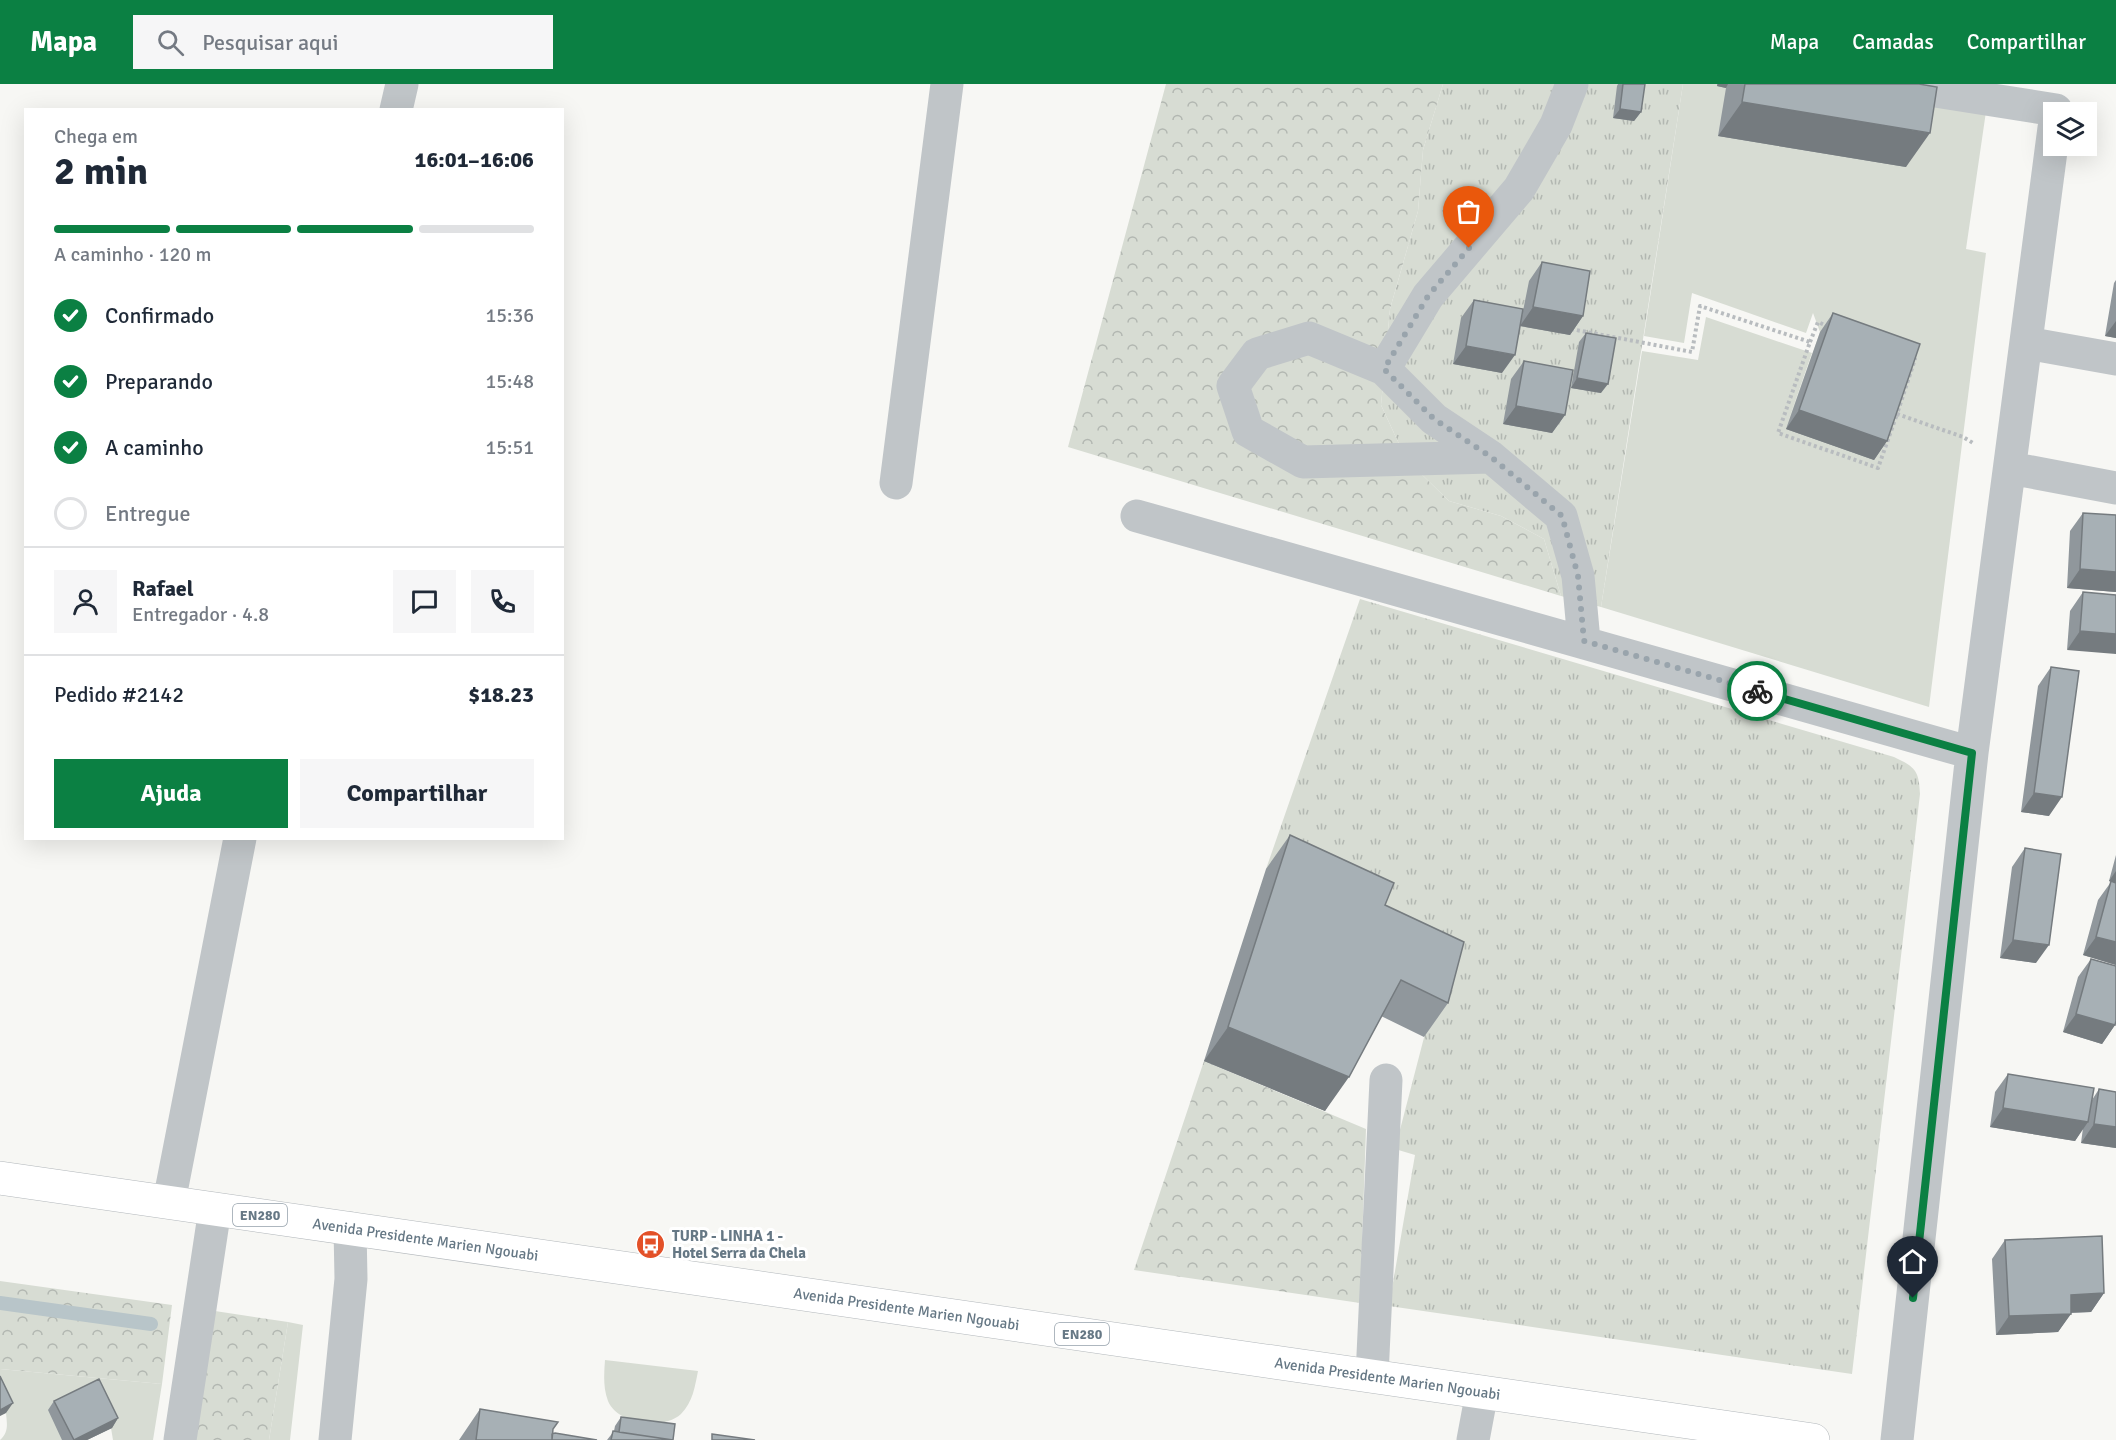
<!DOCTYPE html>
<html lang="pt">
<head>
<meta charset="utf-8">
<style>
  body { margin:0; font-family:Signika,sans-serif; background:#f6f6f7; color:#1f2937; height:100vh; display:flex; flex-direction:column; font-size:22px; white-space:nowrap }
  * { box-sizing:border-box; margin:0 }
  p { font-size:20px; color:#747a83 }
  .icon { flex:none; width:33px; height:33px; fill:none; stroke:currentColor; stroke-width:2; stroke-linecap:round; stroke-linejoin:round }
  .map { position:relative; flex:1; overflow:hidden }
  .details { position:absolute; left:24px; top:24px; width:540px; height:732px; display:flex; flex-direction:column; background:#fff; border-radius:0px; box-shadow:0 6px 24px #0002 }
  .details>* { flex:none }
  .tools { position:absolute; left:2043px; top:18px; display:grid; gap:12px }
  .tools a { display:grid; place-items:center; width:54px; height:54px; border-radius:0px; background:#fff; box-shadow:0 6px 24px #0002; font-size:30px }
  .pin { position:absolute; display:grid; place-items:center; width:51px; height:51px; color:#fff; margin:-62px -26px; border-radius:50% 50% 50% 0; rotate:-45deg; box-shadow:0 0 6px #0007 }
  .pin .icon { rotate:45deg }
  .courier { position:absolute; display:grid; place-items:center; width:60px; height:60px; margin:-30px; border:4px solid #0b8043; border-radius:50%; background:#fff; color:#222; box-shadow:0 2px 8px #0007 }
  .summary em { font-style:normal; font-weight:700 }
  .summary div { display:flex; flex-direction:column-reverse }
  .summary { display:flex; align-items:center; justify-content:space-between; height:102px; padding:0 30px }
  h1 { font-size:39px; font-weight:700; line-height:45px }
  .bar { display:grid; grid-template-columns:repeat(4,1fr); gap:9px 6px; align-content:center; height:72px; padding:0 30px }
  .bar i { height:8px; border-radius:4px; background:#e0e1e3 }
  .bar .active { background:#0b8043 }
  .bar p { grid-column:span 4 }
  .line { display:flex; align-items:center; gap:15px; padding:0 30px; border-top:2px solid #e0e1e3 }
  .line div { flex:1 }
  .round { display:grid; place-items:center; flex:none; width:63px; height:63px; border-radius:0px; background:#f6f6f7 }
  ol { padding:0 30px; list-style:none }
  li { display:flex; align-items:center; gap:18px; height:66px }
  li p { margin-inline-start:auto }
  li .icon { padding:6px; border-radius:50%; background:#0b8043; color:#fff; stroke-width:4 }
  li:last-child { color:#747a83 }
  li i { width:33px; height:33px; border:3px solid #e0e1e3; border-radius:50% }
  .button { display:flex; gap:12px; margin-top:auto; padding:12px 30px }
  .button a { flex:1; height:69px; border-radius:0px; background:#0b8043; color:#fff; font-size:24px; font-weight:700; line-height:69px; text-align:center }
  .button a+a { background:#f6f6f7; color:#1f2937 }
  header { display:flex; align-items:center; gap:36px; box-sizing:border-box; height:84px; padding:0 30px; background:#0b8043; color:#fff }
  header strong { font-size:28px }
  nav { display:flex; gap:33px; margin-inline-start:auto; font-size:21px }
  .search { width:420px; height:54px; background:#f6f6f7; display:flex; align-items:center; gap:15px; box-sizing:border-box; padding:0 21px; border-radius:0px; color:#747a83; font-size:22px }
  .map>svg:first-child { display:block }
</style>
</head>
<body>
<header>
<strong>Mapa</strong>
<div class="search"><svg class="icon" aria-label="search" viewBox="0 0 24 24"><circle cx="10" cy="10" r="6"/><path d="M15 15l6 6"/></svg>Pesquisar aqui</div>
<nav><a>Mapa</a><a>Camadas</a><a>Compartilhar</a></nav>
</header>
<div class="map">
<svg width="2116" height="1356" viewBox="0 0 2116 1356">
  <defs>
    <pattern id="grass-tufts" width="24" height="20" patternUnits="userSpaceOnUse" patternTransform="scale(1.5)"><rect width="24" height="20" fill="#d7dcd3"/><path d="M3 7l-1-3M5 7V3M7 7l1-3M15 17l-1-3M17 17v-4M19 17l1-3" fill="none" stroke="#b2b7b1"/></pattern>
    <pattern id="forest-crowns" width="20" height="18" patternUnits="userSpaceOnUse" patternTransform="scale(1.5)"><rect width="20" height="18" fill="#d7dcd3"/><path d="M2 6a3 3 0 1 1 6 0M12 15a3 3 0 1 1 6 0" fill="none" stroke="#b2b7b1"/></pattern>
  </defs>
  <rect width="100%" height="100%" fill="#f7f7f4"/>
  <!-- grass -->
  <path fill="url(#grass-tufts)" d="M 1443,0 L 1683,0 L 1601,523 L 1561,512 L 1544,455 L 1501,432 L 1449,417 L 1406,375 L 1381,321 L 1390,225 L 1418,127 L 1423,66 Z
    M 1360,515 L 1894,673 C 1915,683 1919,686 1920,710 L 1852,1290 L 1389,1222 L 1415,1071 L 1395,1065 L 1440,892 L 1266,785 Z"/>
  <!-- forest -->
  <path fill="url(#forest-crowns)" d="M 1166,0 L 1443,0 L 1423,66 L 1418,127 L 1390,225 L 1381,321 L 1406,375 L 1449,417 L 1501,432 L 1544,455 L 1561,512 L 1068,363 Z
    M 1204,977 L 1366,1045 L 1360,1219 L 1134,1186 Z
    M 0,1197 L 172,1221 L 162,1300 L 0,1285 Z
    M 215,1227 L 288,1238 L 269,1356 L 195,1356 Z"/>
  <!-- garden -->
  <path fill="#d7dcd3" d="M 1683,0 L 1990,0 L 1966,165 L 1986,169 L 1929,623 L 1601,523 L 1642,267 L 1698,276 L 1706,233 L 1812,269 L 1786,344 L 1820,248 L 1813,229 L 1806,249 L 1692,209 L 1684,259 L 1644,252 Z
    M 288,1238 L 303,1241 L 290,1356 L 269,1356 Z
    M 605,1276 L 698,1287 C 695,1302 693,1318 681,1330 C 664,1346 618,1341 608,1317 C 603,1304 604,1290 605,1276 Z
    M 0,1285 L 162,1300 L 153,1356 L 113,1356 L 111,1344 L 87,1356 L 0,1356 C 9,1348 7,1340 6,1329 L 0,1332 Z"/>
  <g fill="none" stroke-linecap="round" stroke-linejoin="round">
    <!-- stream -->
    <path stroke="#b8c5c9" stroke-width="14" d="M 0,1219 L 151,1240"/>
    <defs>
      <g id="major">
        <path id="s1" d="M 0,1094 L 1813,1356"/>
      </g>
    </defs>
    <!-- major casing -->
    <use href="#major" stroke="#b2b7bb" stroke-width="34"/>
    <!-- path -->
    <path stroke="#b8bcbf" stroke-width="4" stroke-dasharray="3 3" stroke-linecap="butt" d="M 1571,245 L 1692,268 L 1700,222 L 1810,258 L 1778,349 L 1878,384 L 1897,330 L 1892,328
      M 1810,258 L 1818,238 L 1827,242
      M 1913,274 L 1915,275 L 1897,330 L 1963,353 L 1973,359"/>
    <!-- minor -->
    <path stroke="#c0c5c8" stroke-width="33" d="M 1572,0 L 1556,41 L 1519,105 L 1428,212 L 1384,285 L 1434,335 L 1491,373 L 1561,432 L 1578,492 L 1584,557
      M 1891,0 L 2056,26
      M 396,26 L 402,0
      M 2026,259 L 2116,275
      M 1384,285 L 1309,254 L 1257,270 L 1233,302 L 1248,347 L 1303,378 L 1491,373
      M 2010,384 L 2116,404
      M 896,399 L 947,0
      M 1137,432 L 1972,669
      M 169,1118 L 240,754
      M 1372,1292 L 1386,996
      M 180,1356 L 215,1125
      M 335,1356 L 351,1195 L 350,1144
      M 1473,1356 L 1482,1308
      M 1897,1356 L 1972,669 L 2054,44"/>
    <!-- major -->
    <use href="#major" stroke="#fff" stroke-width="33"/>
  </g>
  <!-- wall -->
  <path fill="#90979c" d="M 1618,0 L 1645,0 L 1641,28 L 1634,37 L 1613,34 L 1617,2 Z
    M 1717,0 L 1919,0 L 1906,83 L 1718,52 L 1726,4 L 1717,2 Z
    M 1542,178 L 1583,232 L 1570,251 L 1520,242 L 1529,197 Z
    M 2116,196 L 2116,254 L 2105,252 L 2114,199 Z
    M 1474,216 L 1502,289 L 1453,280 L 1461,234 Z
    M 1833,229 L 1887,357 L 1874,376 L 1786,345 L 1820,248 Z
    M 1586,249 L 1601,309 L 1571,304 L 1579,258 Z
    M 1524,277 L 1565,331 L 1552,349 L 1503,340 L 1511,295 Z
    M 2083,429 L 2116,508 L 2067,504 L 2070,447 Z
    M 2083,508 L 2116,511 L 2067,566 L 2070,527 Z
    M 2051,583 L 2049,732 L 2021,728 L 2038,602 Z
    M 1290,751 L 1385,821 L 1448,919 L 1424,953 L 1381,932 L 1325,1027 L 1204,977 L 1266,785 Z
    M 2025,764 L 2036,879 L 2000,874 L 2012,783 Z
    M 2116,771 L 2116,881 L 2083,871 L 2098,816 L 2111,798 L 2109,797 Z
    M 2091,875 L 2115,941 L 2102,960 L 2063,948 L 2078,893 Z
    M 2008,990 L 2092,1016 L 2099,1005 L 2116,1064 L 2081,1059 L 2083,1044 L 2075,1057 L 1990,1043 L 1995,1008 Z
    M 2005,1156 L 2104,1209 L 2091,1228 L 2071,1229 L 2058,1248 L 1996,1251 L 1992,1175 Z
    M 54,1317 L 118,1334 L 112,1344 L 87,1356 L 62,1356 L 48,1326 Z
    M 480,1325 L 553,1345 L 552,1350 L 597,1356 L 459,1356 Z
    M 621,1333 L 673,1356 L 607,1356 L 614,1347 L 615,1342 Z"/>
  <!-- shaded-wall -->
  <path fill="#757b7f" d="M 1718,0 L 1728,0 L 1726,4 L 1717,2 Z
    M 1742,18 L 1930,49 L 1906,83 L 1718,52 Z
    M 1620,25 L 1641,28 L 1634,37 L 1613,34 Z
    M 1533,223 L 1583,232 L 1570,251 L 1520,242 Z
    M 2116,237 L 2116,254 L 2105,252 Z
    M 1466,262 L 1515,271 L 1502,289 L 1453,280 Z
    M 1577,294 L 1608,300 L 1601,309 L 1571,304 Z
    M 1516,322 L 1565,331 L 1552,349 L 1503,340 Z
    M 1799,326 L 1887,357 L 1874,376 L 1786,345 Z
    M 2080,485 L 2116,488 L 2116,508 L 2067,504 Z
    M 2080,547 L 2116,550 L 2116,570 L 2067,566 Z
    M 2034,709 L 2062,713 L 2049,732 L 2021,728 Z
    M 2116,787 L 2116,799 L 2109,797 Z
    M 2096,853 L 2116,858 L 2116,881 L 2083,871 Z
    M 2013,856 L 2049,861 L 2036,879 L 2000,874 Z
    M 2076,930 L 2115,941 L 2102,960 L 2063,948 Z
    M 1228,943 L 1349,993 L 1325,1027 L 1204,977 Z
    M 2003,1024 L 2088,1038 L 2075,1057 L 1990,1043 Z
    M 2094,1040 L 2116,1043 L 2116,1064 L 2081,1059 Z
    M 2104,1209 L 2091,1228 L 2058,1229 L 2071,1211 Z
    M 2071,1230 L 2058,1248 L 1996,1251 L 2009,1232 Z
    M 13,1319 L 6,1329 L 0,1332 L 0,1326 Z
    M 118,1334 L 112,1344 L 87,1356 L 74,1356 Z"/>
  <!-- building -->
  <path fill="#a7b0b5" stroke="#757b7f" stroke-width="1.5" d="M 1623,0 L 1645,0 L 1641,28 L 1620,25 Z
    M 1745,0 L 1919,0 L 1937,3 L 1930,49 L 1742,18 Z
    M 1542,178 L 1590,187 L 1583,232 L 1533,223 Z
    M 1474,216 L 1523,225 L 1515,271 L 1466,262 Z
    M 1833,229 L 1920,260 L 1887,357 L 1799,326 Z
    M 1586,249 L 1616,254 L 1608,300 L 1577,294 Z
    M 1524,277 L 1573,286 L 1565,331 L 1516,322 Z
    M 2083,429 L 2116,431 L 2116,488 L 2080,485 Z
    M 2083,508 L 2116,511 L 2116,550 L 2080,547 Z
    M 2051,583 L 2079,587 L 2062,713 L 2034,709 Z
    M 1290,751 L 1394,799 L 1385,821 L 1464,858 L 1448,919 L 1401,896 L 1349,993 L 1228,943 Z
    M 2025,764 L 2061,770 L 2049,861 L 2013,856 Z
    M 2111,797 L 2116,799 L 2116,858 L 2096,853 Z
    M 2091,875 L 2116,882 L 2116,937 L 2115,941 L 2076,930 Z
    M 2008,990 L 2094,1004 L 2088,1038 L 2003,1024 Z
    M 2099,1005 L 2116,1008 L 2116,1043 L 2094,1040 Z
    M 2102,1152 L 2104,1209 L 2071,1211 L 2071,1230 L 2009,1232 L 2005,1156 Z
    M 0,1292 L 13,1319 L 0,1326 Z
    M 99,1295 L 118,1334 L 74,1356 L 54,1317 Z
    M 480,1325 L 558,1338 L 553,1345 L 552,1356 L 476,1356 Z
    M 621,1333 L 675,1340 L 673,1356 L 619,1348 Z
    M 613,1347 L 672,1356 L 611,1356 Z
    M 555,1349 L 597,1356 L 552,1356 L 552,1350 Z
    M 712,1350 L 755,1356 L 712,1356 Z"/>
  <g fill="none" stroke-linecap="round" stroke-linejoin="round">
    <!-- done -->
    <path stroke="#99a4ac" stroke-width="6" stroke-dasharray="0 10.8" d="M 1469,164 L 1428,212 L 1384,285 L 1434,335 L 1491,373 L 1562,432 L 1578,492 L 1584,557 L 1757,607"/>
    <!-- route -->
    <path stroke="#0b8043" stroke-width="8" d="M 1757,607 L 1972,669 L 1913,1214"/>
  </g>
  <!-- icons -->
  <defs>
    <symbol id="bus-disc" viewBox="-11 -11 22 22"><circle r="9.5" fill="#e35128" stroke="#fff"/><path d="M-5-6H5V4H4V6H2V4H-2V6H-4V4H-5ZM-3.5-4V0h7V-4ZM-3.5 1.2v1.5H-2V1.2ZM2 1.2v1.5H3.5V1.2Z" fill="#fff"/></symbol>
  </defs>
  <g fill-rule="evenodd">
    <use href="#bus-disc" x="634" y="1144" width="33" height="33"/>
  </g>
  <g text-anchor="middle" dominant-baseline="central" stroke-width="6" stroke-linejoin="round" paint-order="stroke">
    <!-- shield labels -->
    <g fill="#fff" stroke="#94a0aa" stroke-width="1.5">
      <rect x="233" y="1120" width="54" height="22" rx="4.5"/>
      <rect x="1055" y="1239" width="54" height="22" rx="4.5"/>
    </g>
    <g font-size="14" font-weight="bold" fill="#667885">
      <text x="260" y="1131">EN280</text>
      <text x="1082" y="1250">EN280</text>
    </g>
    <!-- poi labels -->
    <g font-size="15" font-weight="bold" fill="#667885" stroke="#fff" text-anchor="start">
      <text x="672" y="1152">TURP - LINHA 1 -<tspan x="672" dy="17">Hotel Serra da Chela</tspan></text>
    </g>
    <!-- street labels -->
    <g font-size="15" fill="#667885" stroke="#fff">
      <text stroke="none"><textPath href="#s1" startOffset="430">Avenida Presidente Marien Ngouabi</textPath></text>
      <text stroke="none"><textPath href="#s1" startOffset="916">Avenida Presidente Marien Ngouabi</textPath></text>
      <text stroke="none"><textPath href="#s1" startOffset="1402">Avenida Presidente Marien Ngouabi</textPath></text>
    </g>
  </g>
</svg>
<div class="tools">
<a><svg class="icon" aria-label="layers" viewBox="0 0 24 24"><path d="M12 4l9 5-9 5-9-5zM3 14l9 5 9-5"/></svg></a>
</div>
<div class="pin" style="left:1469px;top:164px;background:#ea580c"><svg class="icon" aria-label="bag" viewBox="0 0 24 24"><path d="M5 8h14l-1 12H6zM9 8a3 3 0 0 1 6 0"/></svg></div>
<div class="pin" style="left:1913px;top:1214px;background:#1f2937"><svg class="icon" aria-label="home" viewBox="0 0 24 24"><path d="M3 11l9-7 9 7M6 9v11h12V9"/></svg></div>
<div class="courier" style="left:1757px;top:607px"><svg class="icon" aria-label="bike" viewBox="0 0 24 24"><circle cx="6" cy="16" r="4"/><circle cx="18" cy="16" r="4"/><path d="M6 16l4-8h5l3 8M10 8l3 8H6M13 5h3"/></svg></div>
<section class="details">
<div class="summary"><div><h1>2 min</h1><p>Chega em</p></div><em>16:01–16:06</em></div>
<div class="bar"><i class="active"></i><i class="active"></i><i class="active"></i><i></i><p>A caminho · 120 m</p></div>
<ol>
<li><svg class="icon" aria-label="check" viewBox="0 0 24 24"><path d="M5 12l5 5 9-10"/></svg>Confirmado<p>15:36</p></li>
<li><svg class="icon" aria-label="check" viewBox="0 0 24 24"><path d="M5 12l5 5 9-10"/></svg>Preparando<p>15:48</p></li>
<li><svg class="icon" aria-label="check" viewBox="0 0 24 24"><path d="M5 12l5 5 9-10"/></svg>A caminho<p>15:51</p></li>
<li><i></i>Entregue</li>
</ol>
<div class="line" style="height:108px"><a class="round"><svg class="icon" aria-label="person" viewBox="0 0 24 24"><circle cx="12" cy="8" r="4"/><path d="M4 21q1-7 8-7t8 7"/></svg></a><div><b>Rafael</b><p>Entregador · 4.8</p></div><a class="round"><svg class="icon" aria-label="chat" viewBox="0 0 24 24"><path d="M4 5h16v11H9l-5 4z"/></svg></a><a class="round"><svg class="icon" aria-label="phone" viewBox="0 0 24 24"><path d="M5 4h4l2 5-3 2q2 4 5 5l2-3 5 2v4C11 20 4 13 5 4z"/></svg></a></div>
<div class="line" style="height:78px"><div>Pedido #2142</div><b>$18.23</b></div>
<div class="button"><a>Ajuda</a><a>Compartilhar</a></div>
</section>
</div>
</body>
</html>
